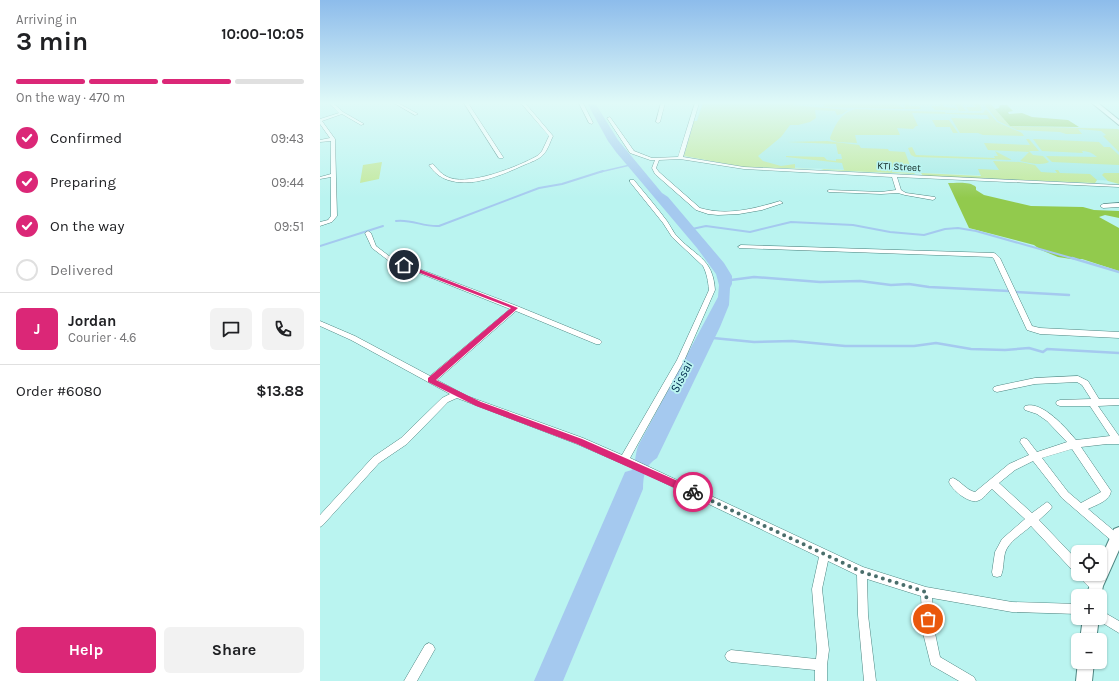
<!DOCTYPE html>
<html lang="en">
<head>
<meta charset="utf-8">
<style>
  body { margin:0; font-family:Karla,sans-serif; background:#f2f2f2; color:#202124; height:100vh; display:flex; flex-direction:column; font-size:15px; white-space:nowrap }
  * { box-sizing:border-box; margin:0 }
  p { font-size:13px; color:#757577 }
  .icon { flex:none; width:22px; height:22px; fill:none; stroke:currentColor; stroke-width:2; stroke-linecap:round; stroke-linejoin:round }
  .map { position:relative; flex:1; overflow:hidden }
  .details { display:flex; flex-direction:column; background:#fff; width:320px }
  .details>* { flex:none }
  .controls { position:absolute; left:751px; top:545px; display:grid; gap:8px }
  .controls a { display:grid; place-items:center; width:36px; height:36px; border-radius:6px; background:#fff; box-shadow:0 1px 3px #0004; font-size:20px }
  .pin { position:absolute; display:grid; place-items:center; width:34px; height:34px; color:#fff; margin:-17px; border:2px solid #fff; border-radius:50%; box-shadow:0 1px 4px #0007 }
  .courier { position:absolute; display:grid; place-items:center; width:40px; height:40px; margin:-20px; border:3px solid #db2777; border-radius:50%; background:#fff; color:#222; box-shadow:0 1px 5px #0007 }
  .head em { font-style:normal; font-weight:700 }
  .head div { display:flex; flex-direction:column-reverse }
  .head { display:flex; align-items:center; justify-content:space-between; height:68px; padding:0 16px }
  h1 { font-size:26px; font-weight:700; line-height:30px }
  .bar { display:grid; grid-template-columns:repeat(4,1fr); gap:6px 4px; align-content:center; height:48px; padding:0 16px }
  .bar i { height:5px; border-radius:3px; background:#e0e0e0 }
  .bar .active { background:#db2777 }
  .bar p { grid-column:span 4 }
  .line { display:flex; align-items:center; gap:10px; padding:0 16px; border-top:1px solid #e0e0e0 }
  .line div { flex:1 }
  .round { display:grid; place-items:center; flex:none; width:42px; height:42px; border-radius:6px; background:#f2f2f2 }
  ol { padding:0 16px; list-style:none }
  li { display:flex; align-items:center; gap:12px; height:44px }
  li p { margin-inline-start:auto }
  li .icon { padding:4px; border-radius:50%; background:#db2777; color:#fff; stroke-width:4 }
  li:last-child { color:#757577 }
  li i { width:22px; height:22px; border:2px solid #e0e0e0; border-radius:50% }
  .button { display:flex; gap:8px; margin-top:auto; padding:8px 16px }
  .button a { flex:1; height:46px; border-radius:6px; background:#db2777; color:#fff; font-size:16px; font-weight:700; line-height:46px; text-align:center }
  .button a+a { background:#f2f2f2; color:#202124 }
  main { display:flex; flex:1; min-height:0 }
  .map>svg:first-child { display:block }
</style>
</head>
<body>
<main>
<section class="details">
<div class="head"><div><h1>3 min</h1><p>Arriving in</p></div><em>10:00–10:05</em></div>
<div class="bar"><i class="active"></i><i class="active"></i><i class="active"></i><i></i><p>On the way · 470 m</p></div>
<ol>
<li><svg class="icon" aria-label="check" viewBox="0 0 24 24"><path d="M5 12l5 5 9-10"/></svg>Confirmed<p>09:43</p></li>
<li><svg class="icon" aria-label="check" viewBox="0 0 24 24"><path d="M5 12l5 5 9-10"/></svg>Preparing<p>09:44</p></li>
<li><svg class="icon" aria-label="check" viewBox="0 0 24 24"><path d="M5 12l5 5 9-10"/></svg>On the way<p>09:51</p></li>
<li><i></i>Delivered</li>
</ol>
<div class="line" style="height:72px"><b class="round" style="background:#db2777;color:#fff">J</b><div><b>Jordan</b><p>Courier · 4.6</p></div><a class="round"><svg class="icon" aria-label="chat" viewBox="0 0 24 24"><path d="M4 5h16v11H9l-5 4z"/></svg></a><a class="round"><svg class="icon" aria-label="phone" viewBox="0 0 24 24"><path d="M5 4h4l2 5-3 2q2 4 5 5l2-3 5 2v4C11 20 4 13 5 4z"/></svg></a></div>
<div class="line" style="height:52px"><div>Order #6080</div><b>$13.88</b></div>
<div class="button"><a>Help</a><a>Share</a></div>
</section>
<div class="map">
<svg width="799" height="681" viewBox="0 0 799 681">
  <rect width="100%" height="100%" fill="#baf4f0"/>
  <!-- built -->
  <path fill="#a6ebe6" d="M 382,103 L 670,103 L 688,125 L 798,129 L 799,130 L 799,181 L 438,166 L 365,153 Z"/>
  <!-- green -->
  <path fill="#c1e899" d="M 383,103 L 479,103 L 473,105 L 528,110 L 522,114 L 517,115 L 515,111 L 495,110 L 496,118 L 490,122 L 478,125 L 470,125 L 461,137 L 438,156 L 443,161 L 461,166 L 475,164 L 475,168 L 496,169 L 424,167 L 364,156 L 374,121 L 377,121 Z
    M 503,103 L 575,103 L 585,109 L 584,103 L 588,103 L 589,106 L 599,106 L 601,109 L 598,109 L 501,107 L 505,106 Z
    M 613,103 L 659,103 L 662,110 L 661,111 L 649,111 L 646,107 L 656,107 L 654,104 L 641,104 L 646,111 L 639,111 L 635,104 L 622,104 L 624,107 L 635,108 L 637,110 L 615,110 L 611,106 L 621,106 L 619,103 Z
    M 663,103 L 670,103 L 690,126 L 798,129 L 799,130 L 799,152 L 783,136 L 786,135 L 781,131 L 758,129 L 762,134 L 746,134 L 740,132 L 697,130 L 678,121 Z
    M 536,109 L 625,112 L 626,114 L 592,113 L 598,126 L 596,126 L 593,129 L 577,128 L 580,135 L 535,135 L 537,143 L 517,142 L 511,140 L 510,138 C 515,125 521,112 536,109 Z
    M 666,109 L 677,122 L 702,133 L 704,136 L 663,135 L 658,133 L 640,133 L 631,118 L 669,119 L 667,115 L 627,114 L 626,113 L 663,113 Z
    M 612,120 L 629,120 L 638,133 L 633,133 L 630,127 L 616,127 Z
    M 706,139 L 709,139 L 719,151 L 709,151 L 713,155 L 723,156 L 729,162 C 721,166 710,163 700,161 L 709,152 L 668,150 L 664,143 L 710,145 Z
    M 713,139 L 779,142 L 784,147 L 790,147 L 799,155 L 799,165 L 732,162 L 726,156 L 777,157 C 773,153 768,151 762,151 L 763,153 L 722,151 Z
    M 507,141 L 539,145 L 541,148 L 568,149 L 569,151 L 585,152 L 591,168 L 571,167 L 572,172 L 594,173 L 595,174 L 504,170 L 501,169 L 524,170 L 522,163 L 466,157 L 466,156 L 504,157 L 507,160 L 516,161 L 516,159 L 522,159 L 521,154 L 518,154 L 516,144 L 467,142 Z
    M 592,147 L 596,155 L 675,158 L 674,156 L 678,156 L 675,151 L 692,160 L 595,157 L 591,155 L 588,148 Z
    M 673,161 L 700,162 L 715,165 L 721,172 L 737,173 L 735,170 L 738,170 L 740,173 L 770,174 L 777,180 L 775,183 L 603,176 L 601,173 L 661,176 L 658,169 L 679,170 Z
    M 62,162 L 59,179 L 40,183 L 43,165 Z
    M 784,173 L 799,173 L 799,184 L 788,181 L 782,175 Z"/>
  <!-- forest -->
  <path fill="#92ca4d" d="M 680,105 L 687,105 L 693,111 L 688,112 L 689,114 L 702,113 L 712,117 L 748,120 L 759,127 L 690,126 L 675,109 L 679,108 Z
    M 628,183 C 637,183 650,181 656,187 L 656,190 L 664,195 L 711,206 L 763,207 L 774,210 L 799,211 L 799,218 L 785,215 L 779,217 L 799,228 L 799,271 L 762,259 L 751,259 L 738,257 L 721,250 L 714,245 L 649,228 Z"/>
  <!-- water -->
  <path fill="#a5c9ef" d="M 267,103 L 275,103 L 298,140 L 342,193 L 348,197 L 404,263 L 412,276 L 412,284 L 410,288 L 409,305 L 400,327 L 337,458 C 325,466 323,475 323,489 L 243,681 L 214,681 L 305,472 L 312,470 C 316,461 315,455 318,446 L 398,297 L 399,285 L 396,274 L 377,248 L 296,152 L 288,141 Z"/>
  <g fill="none" stroke-linecap="round" stroke-linejoin="round">
    <!-- stream-far2 -->
    <path stroke="#a5c9ef" stroke-width="1.5" d="M 280,172 L 310,165"/>
    <!-- stream-far1 -->
    <path stroke="#a5c9ef" stroke-width="2" d="M 76,221 C 92,219 103,227 119,226 L 219,188 L 242,184 L 283,171
      M 372,229 L 386,226 L 430,232 L 471,222 L 533,225 L 570,232 L 604,235 L 625,229 L 638,228 L 656,231 L 755,259
      M 0,246 L 63,226"/>
    <!-- stream -->
    <path stroke="#a5c9ef" stroke-width="2.5" d="M 752,258 L 799,272
      M 411,280 L 434,277 L 500,282 L 540,281 L 571,285 L 589,284 L 609,287 L 689,291
      M 696,292 L 749,295
      M 393,338 L 434,342 L 472,341 L 525,346 L 594,346 L 616,343 L 651,349 L 685,350 L 709,348 L 723,352 L 727,349 L 799,353"/>
    <defs>
      <path id="street" d="M 9,103 L 13,103 L 23,112 L 44,124 L 41,125 L 22,114 L 2,121 L 15,139 L 17,216 L 12,222 L 0,226 L 0,222 L 8,220 L 11,216 L 11,177 L 0,179 L 0,177 L 11,174 L 11,141 L 0,142 L 0,140 L 10,138 L 0,124 L 0,119 L 19,113 Z
        M 74,103 L 78,103 L 98,114 L 95,115 Z
        M 144,103 L 148,103 L 183,157 L 183,158 L 179,158 Z
        M 201,103 L 205,103 L 233,136 C 230,142 228,150 223,155 C 218,160 211,162 204,165 C 182,175 152,188 128,180 C 119,177 114,172 109,165 L 113,164 C 118,170 122,175 130,178 C 152,185 197,167 217,156 L 222,151 L 229,136 Z
        M 259,103 L 263,103 L 273,123 L 272,124 L 269,123 Z
        M 341,103 L 345,103 L 340,122 L 338,123 L 336,122 Z
        M 375,103 L 379,103 L 363,157 L 424,167 L 799,185 L 799,187 L 577,177 L 581,190 L 586,193 L 615,197 L 616,198 L 613,200 L 585,195 L 578,193 L 561,194 L 509,192 L 507,191 L 509,190 L 561,192 L 576,190 L 572,177 L 424,169 L 360,159 L 339,160 L 336,168 L 339,172 L 380,208 C 407,216 433,209 460,201 L 463,203 L 442,210 L 419,214 L 398,215 L 388,214 L 376,210 L 335,174 L 332,168 L 335,160 L 330,160 L 310,153 L 287,118 L 290,117 L 314,151 L 332,158 L 358,157 Z
        M 310,180 L 314,180 L 318,185 C 328,197 338,209 347,221 C 350,225 352,230 355,234 C 374,256 393,257 395,290 L 364,361 L 310,458 L 543,567 L 606,587 L 692,602 L 758,604 L 758,614 L 692,612 L 612,598 L 615,633 L 620,657 L 654,677 L 656,681 L 639,681 L 611,665 L 603,633 L 601,596 L 547,579 L 548,615 L 556,681 L 544,681 L 538,615 L 537,575 L 508,561 L 502,589 L 509,650 L 507,665 L 507,681 L 495,681 L 495,670 L 411,662 L 407,660 L 405,656 L 407,652 L 411,650 L 496,659 L 497,650 L 492,589 L 499,557 L 326,474 L 257,444 L 137,398 L 128,402 L 87,444 L 59,463 L 3,525 L 0,527 L 0,515 L 53,457 L 81,438 L 122,398 L 130,394 L 31,340 L 0,326 L 0,321 L 35,336 L 110,376 L 190,309 L 69,261 L 52,248 L 45,233 L 48,231 L 51,233 L 56,246 L 73,259 L 197,306 L 280,340 L 282,342 L 280,344 L 276,344 L 196,311 L 117,380 L 147,396 L 263,438 L 302,455 L 357,360 L 389,290 C 388,281 387,274 383,266 L 352,237 L 343,223 L 310,182 Z
        M 799,203 L 799,207 L 783,208 L 780,206 L 783,204 Z
        M 421,245 L 674,253 L 676,254 L 680,258 L 712,326 L 720,328 L 799,332 L 799,338 L 720,334 L 707,330 L 674,259 L 672,257 L 419,248 L 418,247 Z
        M 758,376 L 768,381 L 779,399 L 799,399 L 799,405 L 778,406 L 799,436 L 799,444 L 787,444 L 761,447 L 791,491 C 790,501 776,505 768,509 L 799,535 L 799,543 L 796,544 L 793,542 L 742,498 L 713,461 L 695,470 L 679,483 L 712,513 L 727,502 L 730,504 L 732,507 L 730,510 L 719,520 L 758,561 L 758,573 L 754,572 L 711,526 C 702,534 688,542 685,553 C 683,561 684,569 681,576 L 677,577 L 673,576 L 672,572 L 675,552 L 682,539 L 705,519 L 672,489 C 668,492 663,500 657,501 C 648,503 632,490 629,482 L 630,479 L 633,478 C 641,481 646,490 655,492 L 689,464 L 709,455 L 700,442 L 701,439 L 704,438 L 707,439 L 717,452 L 747,442 L 727,421 L 717,414 L 705,410 L 704,408 L 705,406 C 722,400 747,429 756,440 L 790,436 L 770,406 L 740,406 L 737,405 L 736,403 L 737,401 L 740,400 L 771,399 L 762,385 L 757,382 L 715,384 L 677,392 L 674,391 L 673,389 L 674,387 L 677,386 L 715,378 ZM 752,449 L 781,492 L 761,503 L 748,492 L 722,458 Z
        M 759,574 L 771,574 L 780,582 L 781,586 L 780,590 L 776,591 C 769,588 762,581 759,574 Z
        M 780,610 L 799,621 L 799,633 L 776,619 L 776,618 L 780,618 Z
        M 109,643 L 113,645 L 115,649 L 97,681 L 84,681 L 105,645 Z"/>
      <path id="secondary" d="M 772,103 L 778,103 L 799,120 L 799,125 Z
        M 799,527 L 799,550 L 783,586 L 780,600 L 780,596 L 766,596 L 774,574 L 780,574 L 780,560 L 794,529 Z
        M 763,618 L 779,618 L 776,640 L 760,640 Z
        M 758,661 L 774,662 L 772,681 L 756,681 Z"/>
    </defs>
    <!-- street casing -->
    <use href="#street" stroke="#4e8682" stroke-width="1"/>
    <!-- secondary casing -->
    <use href="#secondary" stroke="#4e8682" stroke-width="2"/>
    <!-- street -->
    <use href="#street" fill="#fff" fill-rule="evenodd"/>
    <!-- secondary -->
    <use href="#secondary" fill="#fff" fill-rule="evenodd"/>
  </g>
  <!-- sky -->
  <linearGradient id="sky" x2="0" y2="1"><stop stop-color="#8dbceb"/><stop offset="0.52" stop-color="#e0faf8"/><stop offset="1" stop-color="#e0faf8" stop-opacity="0"/></linearGradient>
  <rect width="799" height="198" fill="url(#sky)"/>
  <!-- route -->
  <path fill="#db2777" d="M 82,264 L 86,264 L 198,308 L 116,380 L 161,402 L 262,439 L 376,489 L 377,492 L 376,495 L 373,496 L 370,495 L 257,444 L 156,406 L 108,382 L 108,378 L 191,308 L 82,266 Z"/>
  <g fill="none" stroke-linecap="round" stroke-linejoin="round">
    <!-- done -->
    <path stroke="#4a6e6b" stroke-width="4" stroke-dasharray="0 7.2" d="M 373,492 L 542,572 L 606,592 L 608,619"/>
  </g>
  <g text-anchor="middle" dominant-baseline="central" stroke-width="3.5" stroke-linejoin="round" paint-order="stroke">
    <!-- far-street labels -->
    <g font-size="10" fill="#0e2624" stroke="#baf4f0">
      <text transform="translate(579 167) rotate(3)">KTI Street</text>
    </g>
    <!-- water labels -->
    <g font-size="13" font-style="italic" fill="#012b4e" stroke="#baf4f0">
      <text transform="translate(361 377) rotate(-63)">Sissai</text>
    </g>
  </g>
</svg>
<div class="controls">
<a><svg class="icon" aria-label="locate" viewBox="0 0 24 24"><circle cx="12" cy="12" r="6"/><path d="M12 2v4M12 18v4M2 12h4M18 12h4"/></svg></a>
<a>+</a>
<a>−</a>
</div>
<div class="pin" style="left:608px;top:619px;background:#ea580c"><svg class="icon" aria-label="bag" viewBox="0 0 24 24"><path d="M5 8h14l-1 12H6zM9 8a3 3 0 0 1 6 0"/></svg></div>
<div class="pin" style="left:84px;top:265px;background:#1f2937"><svg class="icon" aria-label="home" viewBox="0 0 24 24"><path d="M3 11l9-7 9 7M6 9v11h12V9"/></svg></div>
<div class="courier" style="left:373px;top:492px"><svg class="icon" aria-label="bike" viewBox="0 0 24 24"><circle cx="6" cy="16" r="4"/><circle cx="18" cy="16" r="4"/><path d="M6 16l4-8h5l3 8M10 8l3 8H6M13 5h3"/></svg></div>
</div>
</main>
</body>
</html>
